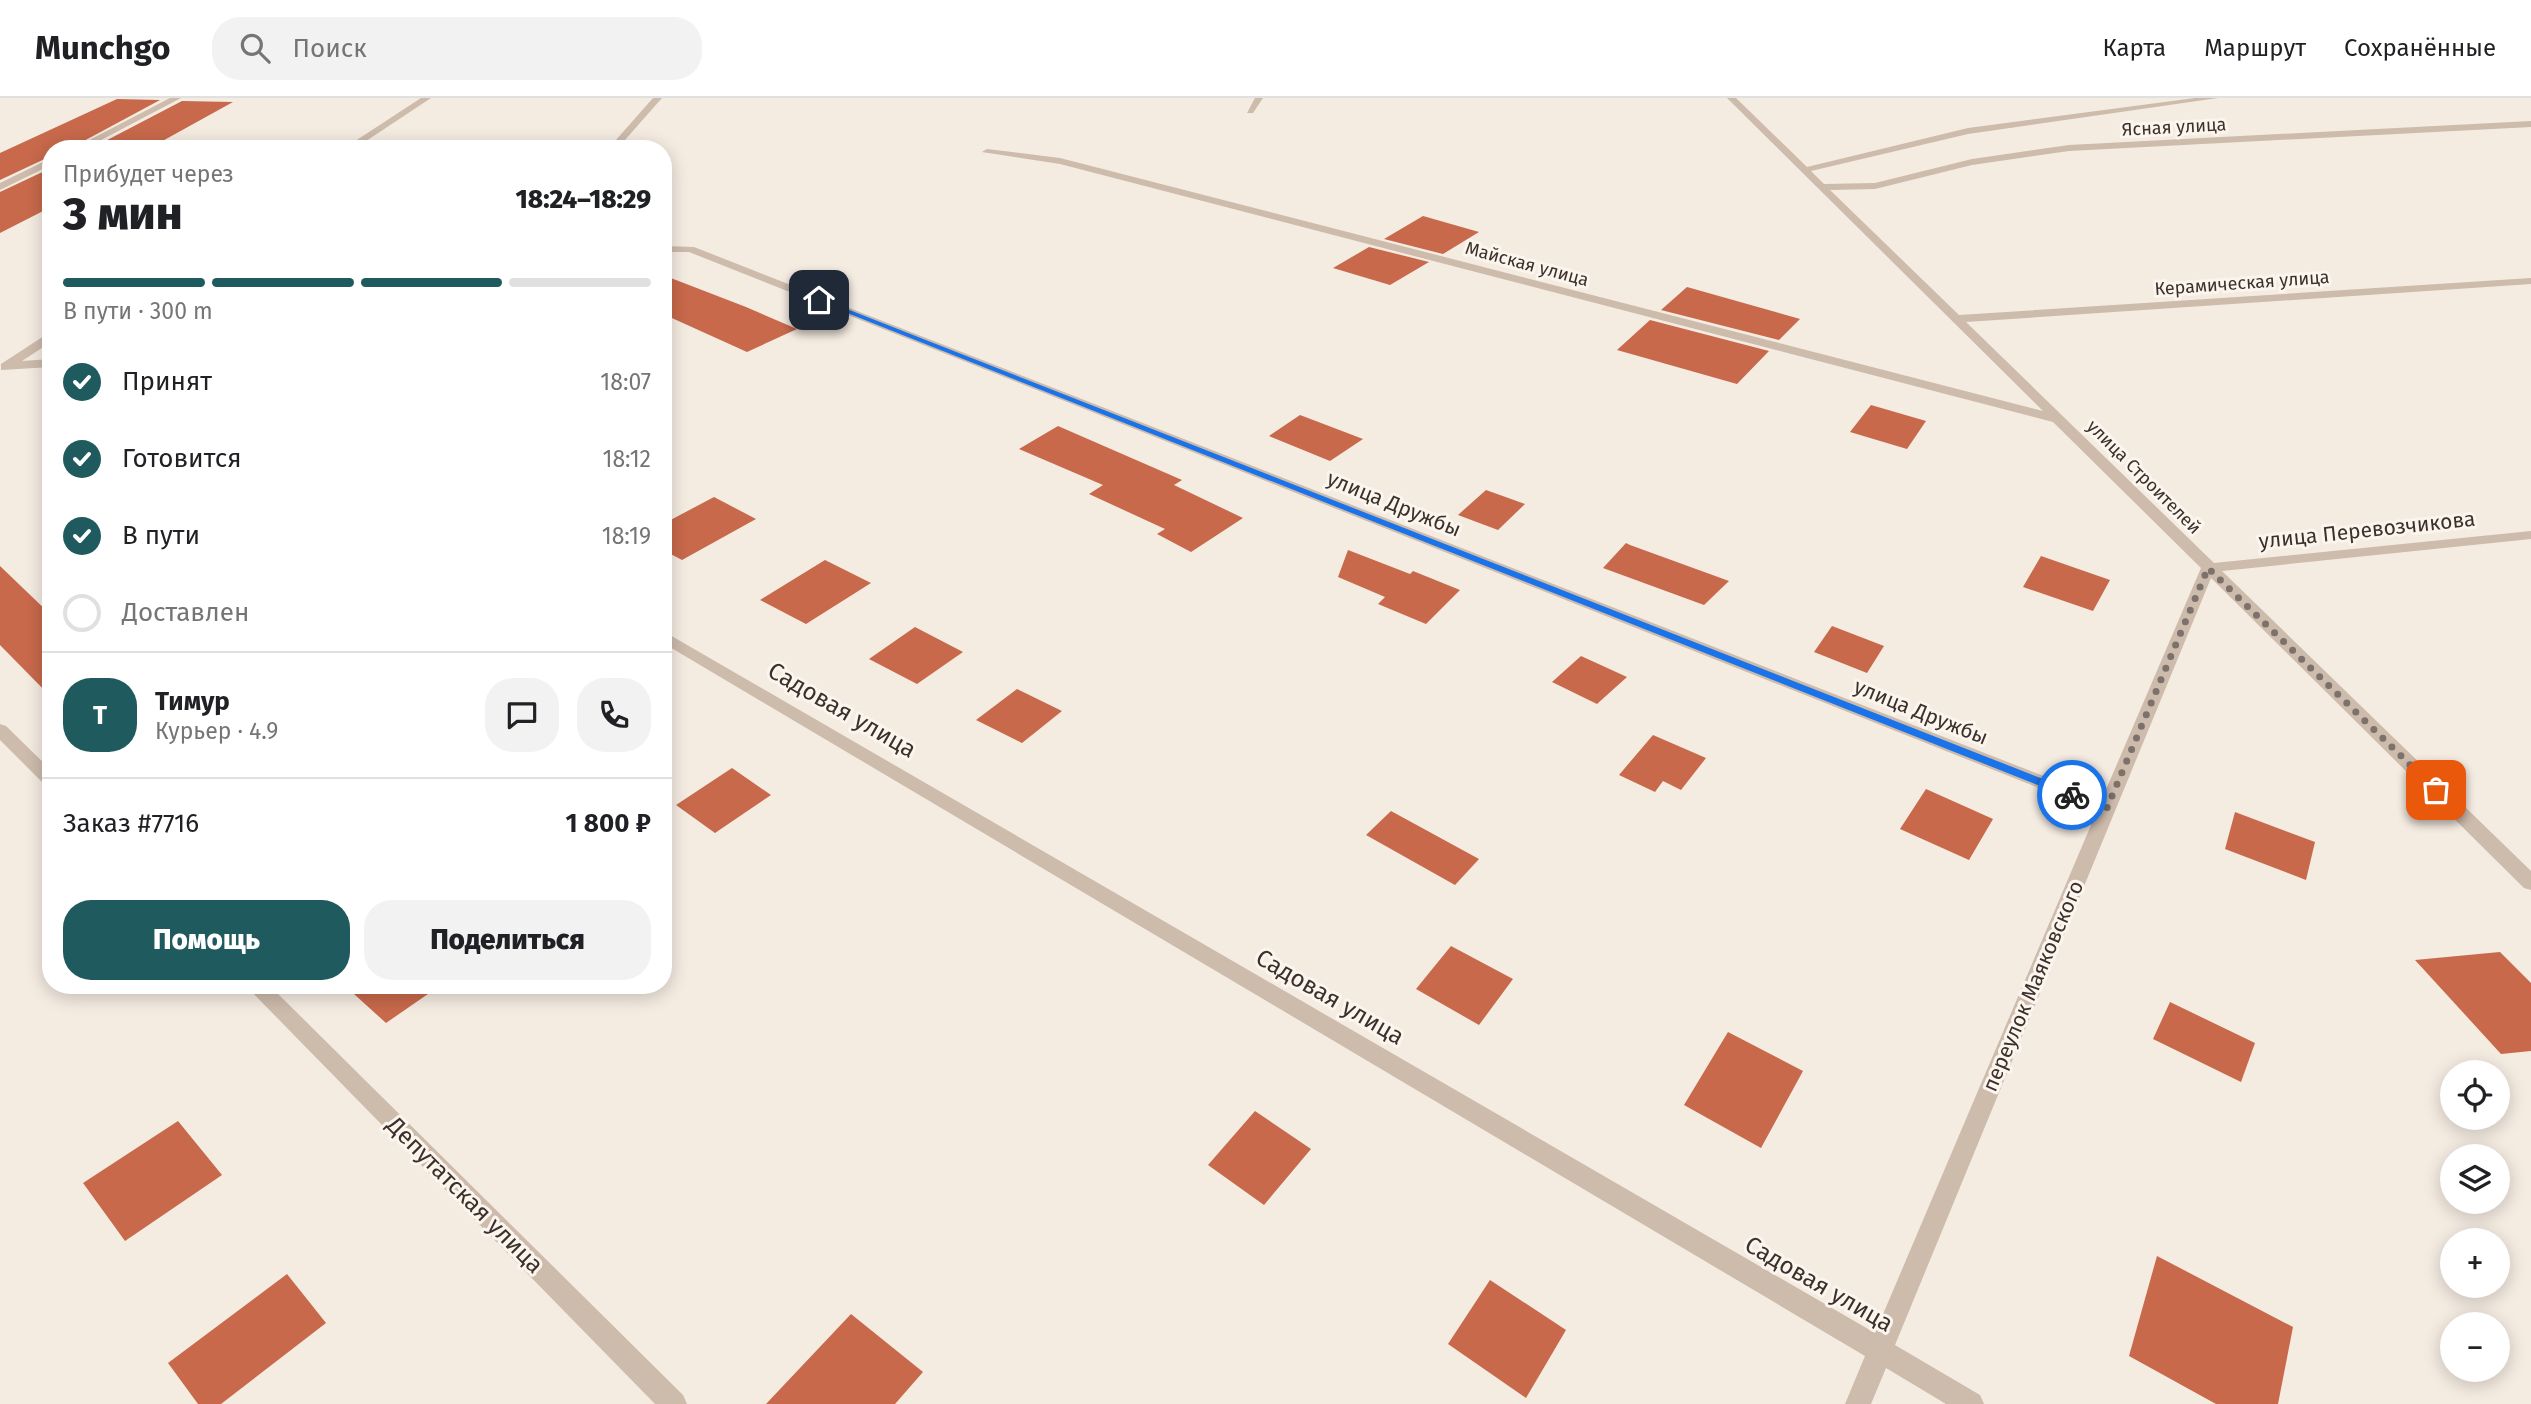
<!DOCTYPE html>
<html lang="ru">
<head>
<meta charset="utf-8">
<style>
  body { margin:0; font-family:"Fira Sans",sans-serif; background:#f2f2f2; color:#202124; height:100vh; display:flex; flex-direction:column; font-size:26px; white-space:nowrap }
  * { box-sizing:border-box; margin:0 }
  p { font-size:23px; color:#757577 }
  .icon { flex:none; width:38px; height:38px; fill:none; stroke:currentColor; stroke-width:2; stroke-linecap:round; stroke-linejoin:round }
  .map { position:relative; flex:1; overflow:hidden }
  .panel { position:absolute; left:42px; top:42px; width:630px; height:854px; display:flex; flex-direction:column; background:#fff; border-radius:28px; box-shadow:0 4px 18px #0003 }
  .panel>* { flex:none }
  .controls { position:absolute; left:2440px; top:962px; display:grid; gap:14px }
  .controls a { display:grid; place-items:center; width:70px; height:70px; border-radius:50%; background:#fff; box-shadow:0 4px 18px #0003; font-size:35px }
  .pin { position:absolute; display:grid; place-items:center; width:60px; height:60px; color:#fff; margin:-30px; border-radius:14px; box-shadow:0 4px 10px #0006 }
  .courier { position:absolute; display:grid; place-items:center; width:70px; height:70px; margin:-35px; border:5px solid #1a73e8; border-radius:50%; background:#fff; color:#222; box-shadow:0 2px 9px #0007 }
  .overview em { font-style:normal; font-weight:800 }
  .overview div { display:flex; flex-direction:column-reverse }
  .overview { display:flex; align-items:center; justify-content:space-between; height:119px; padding:0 21px }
  h1 { font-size:46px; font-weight:800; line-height:52px }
  .bar { display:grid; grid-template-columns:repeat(4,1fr); gap:10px 7px; align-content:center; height:84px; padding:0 21px }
  .bar i { height:9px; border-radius:5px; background:#e0e0e0 }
  .bar .current { background:#1f5a5e }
  .bar p { grid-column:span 4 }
  .line { display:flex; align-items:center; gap:18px; padding:0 21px; border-top:2px solid #e0e0e0 }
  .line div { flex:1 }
  .round { display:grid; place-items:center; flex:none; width:74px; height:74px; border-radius:28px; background:#f2f2f2 }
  ol { padding:0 21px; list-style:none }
  li { display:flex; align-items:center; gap:21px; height:77px }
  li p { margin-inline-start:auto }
  li .icon { padding:7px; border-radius:50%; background:#1f5a5e; color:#fff; stroke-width:4 }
  li:last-child { color:#757577 }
  li i { width:38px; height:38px; border:4px solid #e0e0e0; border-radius:50% }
  .cta { display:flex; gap:14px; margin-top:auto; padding:14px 21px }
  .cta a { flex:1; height:80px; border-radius:28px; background:#1f5a5e; color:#fff; font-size:28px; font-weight:800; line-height:80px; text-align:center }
  .cta a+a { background:#f2f2f2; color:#202124 }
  header { display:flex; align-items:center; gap:42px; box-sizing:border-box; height:98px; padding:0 35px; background:#fff; border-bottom:2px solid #e0e0e0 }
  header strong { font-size:33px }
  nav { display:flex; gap:38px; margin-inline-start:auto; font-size:24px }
  .search { width:490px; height:63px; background:#f2f2f2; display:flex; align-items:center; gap:18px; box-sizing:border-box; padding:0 24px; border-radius:28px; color:#757577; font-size:26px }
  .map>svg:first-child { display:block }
</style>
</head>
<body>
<header>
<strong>Munchgo</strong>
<div class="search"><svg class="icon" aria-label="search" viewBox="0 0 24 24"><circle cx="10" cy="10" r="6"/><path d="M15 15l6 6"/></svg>Поиск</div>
<nav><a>Карта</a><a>Маршрут</a><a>Сохранённые</a></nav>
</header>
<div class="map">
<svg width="2531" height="1306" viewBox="0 0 2531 1306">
  <rect width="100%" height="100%" fill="#f4ebe1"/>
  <!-- building -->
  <path fill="#c8694b" d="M 117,1 L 160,2 L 69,51 L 51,51 L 51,58 L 0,82 L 0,55 Z
    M 182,3 L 233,4 L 148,51 L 90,51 Z
    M 51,70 L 51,109 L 0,135 L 0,94 Z
    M 1423,118 L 1479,134 L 1443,156 L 1384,141 Z
    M 1369,149 L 1429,164 L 1390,187 L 1333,170 Z
    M 663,177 L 746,209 L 797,231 L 747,254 L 663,216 Z
    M 1687,189 L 1800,221 L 1779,242 L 1661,212 Z
    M 1650,222 L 1769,253 L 1737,286 L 1617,252 Z
    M 1871,307 L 1926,323 L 1907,351 L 1850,334 Z
    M 1300,317 L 1363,341 L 1330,363 L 1269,338 Z
    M 1058,328 L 1182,382 L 1174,387 L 1243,420 L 1191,454 L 1157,436 L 1165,431 L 1089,396 L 1103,387 L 1019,351 Z
    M 1486,392 L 1525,406 L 1498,432 L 1458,417 Z
    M 714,399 L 756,421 L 682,462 L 663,452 L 663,426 Z
    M 1626,445 L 1630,447 L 1729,483 L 1704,507 L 1603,470 Z
    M 1348,452 L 1410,476 L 1413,473 L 1460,492 L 1426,526 L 1378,506 L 1385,499 L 1338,479 Z
    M 2041,458 L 2110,482 L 2093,513 L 2023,489 Z
    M 825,462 L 871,485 L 806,526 L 760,502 Z
    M 0,468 L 51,517 L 51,599 L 0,547 Z
    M 1832,528 L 1884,548 L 1867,575 L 1814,554 Z
    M 915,529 L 963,554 L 917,586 L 869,561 Z
    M 1581,558 L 1627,579 L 1597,606 L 1552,584 Z
    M 1017,591 L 1062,613 L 1022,645 L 976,622 Z
    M 1653,637 L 1706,660 L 1681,692 L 1663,683 L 1655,694 L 1619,677 Z
    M 732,670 L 771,697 L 715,735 L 676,707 Z
    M 1926,691 L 1993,721 L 1969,762 L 1900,731 Z
    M 1391,713 L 1479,761 L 1455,787 L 1366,737 Z
    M 2235,714 L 2315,744 L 2306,782 L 2225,751 Z
    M 1451,848 L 1513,881 L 1479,927 L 1416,891 Z
    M 2500,854 L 2531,885 L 2531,953 L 2501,956 L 2415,862 Z
    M 344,887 L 441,887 L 386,925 Z
    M 2170,904 L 2255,945 L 2241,984 L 2153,941 Z
    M 1728,934 L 1803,973 L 1761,1050 L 1684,1007 Z
    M 1255,1013 L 1311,1051 L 1264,1107 L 1208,1067 Z
    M 178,1023 L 222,1077 L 125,1143 L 83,1085 Z
    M 2157,1158 L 2293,1229 L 2278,1306 L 2216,1306 L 2129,1258 Z
    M 287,1176 L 326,1225 L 221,1306 L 198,1306 L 168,1265 Z
    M 1490,1182 L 1566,1232 L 1526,1300 L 1448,1246 Z
    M 851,1216 L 923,1274 L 895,1306 L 766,1306 Z"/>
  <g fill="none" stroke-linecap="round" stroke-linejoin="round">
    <!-- minor -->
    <path fill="#cdbbac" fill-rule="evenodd" d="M 170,0 L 181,0 L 84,51 L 72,51 Z
      M 421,0 L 431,0 L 354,51 L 343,51 Z
      M 653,0 L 662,0 L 617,51 L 608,51 Z
      M 1255,0 L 1263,0 L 1253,15 L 1247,15 Z
      M 1727,0 L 1736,0 L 1807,69 L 1968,30 L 2195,0 L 2218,0 L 1968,36 L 1811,73 L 1824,86 L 1875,85 L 1972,61 L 2069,47 L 2531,23 L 2531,29 L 2069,53 L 1972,67 L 1875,91 L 1830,92 L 1959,217 L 2531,180 L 2531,186 L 1966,224 L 2214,465 L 2531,433 L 2531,441 L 2222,473 L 2531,773 L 2531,792 L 2524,790 L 2211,480 L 1895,1247 L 1980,1297 L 1984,1306 L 1946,1306 L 1886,1270 L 1871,1306 L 1845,1306 L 1865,1258 L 663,545 L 663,533 L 1875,1235 L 2097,713 L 689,154 L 663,154 L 663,148 L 694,149 L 2102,701 L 2201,470 L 2053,324 L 1060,66 L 982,54 L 987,51 L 1060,60 L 2043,313 Z
      M 51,60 L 51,67 L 0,92 L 0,85 Z
      M 47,236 L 51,236 L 51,244 L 22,263 L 51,261 L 51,269 L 1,272 L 1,266 Z
      M 0,626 L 6,628 L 51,672 L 51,689 L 45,687 L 0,642 Z
      M 245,887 L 269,887 L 683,1297 L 687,1306 L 655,1306 Z"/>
  </g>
  <!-- route -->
  <path fill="#1a73e8" d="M 819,200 L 2076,694 L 2078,697 L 2072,701 L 2068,699 L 817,203 Z"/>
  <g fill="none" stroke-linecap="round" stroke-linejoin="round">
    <!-- done -->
    <path stroke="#7c716b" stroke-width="7" stroke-dasharray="0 12.6" d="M 2072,697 L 2107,710 L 2208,470 L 2436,692"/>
  </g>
  <g text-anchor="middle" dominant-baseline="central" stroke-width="6" stroke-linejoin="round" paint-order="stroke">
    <!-- far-street labels -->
    <g font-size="18" fill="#3b302b" stroke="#fbf5ee">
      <text transform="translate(2174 29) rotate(-3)">Ясная улица</text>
      <text transform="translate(1527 166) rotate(15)">Майская улица</text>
      <text transform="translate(2242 185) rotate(-4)">Керамическая улица</text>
      <text transform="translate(2144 379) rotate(45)">улица Строителей</text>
    </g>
    <!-- street labels -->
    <g font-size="21" fill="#3b302b" stroke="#fbf5ee">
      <text transform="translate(1394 406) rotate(22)">улица Дружбы</text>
      <text transform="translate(2367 432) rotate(-6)">улица Перевозчикова</text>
      <text transform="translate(1921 614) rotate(22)">улица Дружбы</text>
      <text transform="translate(2033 888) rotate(-67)">переулок Маяковского</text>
    </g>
    <!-- near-street labels -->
    <g font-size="24" fill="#3b302b" stroke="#fbf5ee">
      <text transform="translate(842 612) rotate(30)">Садовая улица</text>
      <text transform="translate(1330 899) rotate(30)">Садовая улица</text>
      <text transform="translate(465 1097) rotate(45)">Депутатская улица</text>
      <text transform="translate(1819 1186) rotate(30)">Садовая улица</text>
    </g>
  </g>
</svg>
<div class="controls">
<a><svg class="icon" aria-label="locate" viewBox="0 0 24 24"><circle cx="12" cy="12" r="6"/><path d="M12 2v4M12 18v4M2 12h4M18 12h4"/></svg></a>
<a><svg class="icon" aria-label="layers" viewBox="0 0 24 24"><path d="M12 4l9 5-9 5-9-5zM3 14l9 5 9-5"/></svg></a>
<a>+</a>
<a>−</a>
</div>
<div class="pin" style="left:2436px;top:692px;background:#ea580c"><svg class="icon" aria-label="bag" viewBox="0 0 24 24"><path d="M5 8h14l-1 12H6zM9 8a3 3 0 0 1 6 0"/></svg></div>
<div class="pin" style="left:819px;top:202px;background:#1f2937"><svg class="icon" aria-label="home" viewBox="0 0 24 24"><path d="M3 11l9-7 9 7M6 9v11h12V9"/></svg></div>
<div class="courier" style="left:2072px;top:697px"><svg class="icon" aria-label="bike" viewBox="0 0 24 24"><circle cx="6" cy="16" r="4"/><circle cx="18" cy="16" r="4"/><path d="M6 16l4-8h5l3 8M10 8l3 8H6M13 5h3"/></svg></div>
<section class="panel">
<div class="overview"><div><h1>3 мин</h1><p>Прибудет через</p></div><em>18:24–18:29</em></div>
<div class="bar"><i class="current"></i><i class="current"></i><i class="current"></i><i></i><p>В пути · 300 m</p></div>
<ol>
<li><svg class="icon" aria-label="check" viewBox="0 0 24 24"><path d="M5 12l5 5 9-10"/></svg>Принят<p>18:07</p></li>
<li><svg class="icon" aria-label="check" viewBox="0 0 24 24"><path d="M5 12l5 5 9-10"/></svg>Готовится<p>18:12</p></li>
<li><svg class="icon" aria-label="check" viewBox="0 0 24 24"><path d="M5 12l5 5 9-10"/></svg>В пути<p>18:19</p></li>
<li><i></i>Доставлен</li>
</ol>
<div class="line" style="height:126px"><b class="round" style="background:#1f5a5e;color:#fff">Т</b><div><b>Тимур</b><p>Курьер · 4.9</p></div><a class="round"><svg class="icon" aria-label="chat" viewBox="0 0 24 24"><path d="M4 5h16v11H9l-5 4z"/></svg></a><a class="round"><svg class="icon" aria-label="phone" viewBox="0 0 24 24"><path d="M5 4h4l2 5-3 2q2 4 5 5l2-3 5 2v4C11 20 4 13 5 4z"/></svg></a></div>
<div class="line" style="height:91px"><div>Заказ #7716</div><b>1 800 ₽</b></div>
<div class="cta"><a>Помощь</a><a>Поделиться</a></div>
</section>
</div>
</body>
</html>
